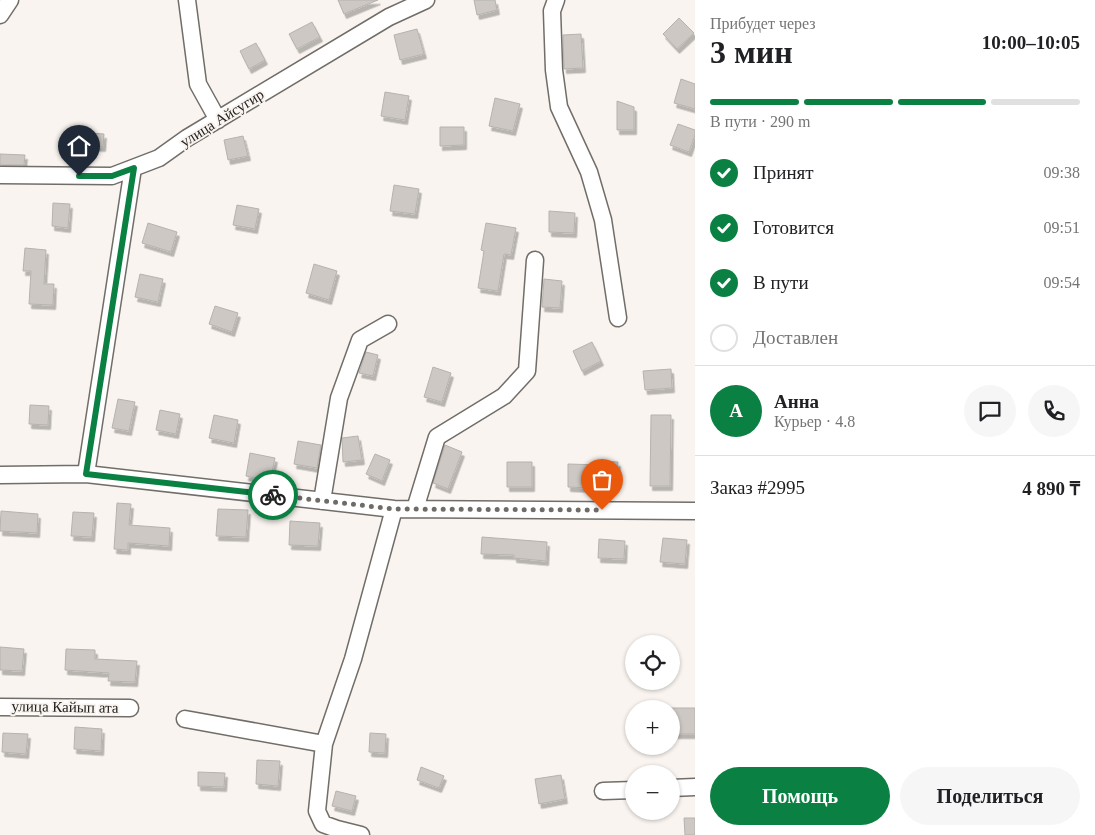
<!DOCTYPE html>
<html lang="ru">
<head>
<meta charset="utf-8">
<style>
  body { margin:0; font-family:Georgia,serif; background:#f6f6f6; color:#202124; height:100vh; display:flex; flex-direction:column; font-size:19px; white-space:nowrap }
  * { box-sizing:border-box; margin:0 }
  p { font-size:16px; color:#757577 }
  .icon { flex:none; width:28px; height:28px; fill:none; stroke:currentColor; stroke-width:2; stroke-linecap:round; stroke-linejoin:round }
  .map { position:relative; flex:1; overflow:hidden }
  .drawer { display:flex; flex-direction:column; background:#fff; width:400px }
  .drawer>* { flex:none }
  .buttons { position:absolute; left:625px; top:635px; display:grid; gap:10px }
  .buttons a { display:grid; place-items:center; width:55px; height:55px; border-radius:50%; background:#fff; box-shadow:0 1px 4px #0004; font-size:25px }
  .pin { position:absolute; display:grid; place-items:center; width:42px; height:42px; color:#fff; margin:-51px -21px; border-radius:50% 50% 50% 0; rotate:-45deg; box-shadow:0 0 5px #0007 }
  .pin .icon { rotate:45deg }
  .courier { position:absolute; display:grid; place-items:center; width:50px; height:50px; margin:-25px; border:4px solid #0b8043; border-radius:50%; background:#fff; color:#222; box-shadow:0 1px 6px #0007 }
  .headline em { font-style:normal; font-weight:700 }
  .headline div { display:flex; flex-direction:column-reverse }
  .headline { display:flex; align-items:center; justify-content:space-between; height:85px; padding:0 15px }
  h1 { font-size:32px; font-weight:700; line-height:38px }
  .bar { display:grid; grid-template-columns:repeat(4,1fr); gap:8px 5px; align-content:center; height:60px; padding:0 15px }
  .bar i { height:6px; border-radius:4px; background:#e0e0e0 }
  .bar .selected { background:#0b8043 }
  .bar p { grid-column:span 4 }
  .line { display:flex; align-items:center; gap:12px; padding:0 15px; border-top:1px solid #e0e0e0 }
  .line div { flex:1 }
  .round { display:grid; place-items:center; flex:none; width:52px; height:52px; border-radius:26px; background:#f6f6f6 }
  ol { padding:0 15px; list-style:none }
  li { display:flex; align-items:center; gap:15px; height:55px }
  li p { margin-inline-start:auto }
  li .icon { padding:5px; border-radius:50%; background:#0b8043; color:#fff; stroke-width:4 }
  li:last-child { color:#757577 }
  li i { width:28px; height:28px; border:2px solid #e0e0e0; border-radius:50% }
  .action { display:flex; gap:10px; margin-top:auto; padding:10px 15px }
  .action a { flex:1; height:58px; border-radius:30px; background:#0b8043; color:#fff; font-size:20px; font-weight:700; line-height:58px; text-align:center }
  .action a+a { background:#f6f6f6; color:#202124 }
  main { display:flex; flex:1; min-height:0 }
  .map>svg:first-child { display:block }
</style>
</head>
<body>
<main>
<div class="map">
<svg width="695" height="835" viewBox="0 0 695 835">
  <defs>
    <filter id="shadow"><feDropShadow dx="2.5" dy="4.5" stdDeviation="0" flood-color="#0004"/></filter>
  </defs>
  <rect width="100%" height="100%" fill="#f9f4ef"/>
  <!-- building -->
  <path fill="#cdc8c3" stroke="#b6b2ad" filter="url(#shadow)" d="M 338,0 L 378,0 L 344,14 Z
    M 474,0 L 495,0 L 497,10 L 477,15 Z
    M 679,18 L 694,33 L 677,49 L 663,34 Z
    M 312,22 L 320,37 L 297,49 L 289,34 Z
    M 417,29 L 424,54 L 400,60 L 394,35 Z
    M 581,34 L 583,68 L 564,69 L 563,35 Z
    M 256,43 L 265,60 L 249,69 L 240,51 Z
    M 681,79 L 695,84 L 695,109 L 674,103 Z
    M 385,92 L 409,96 L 405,120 L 381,116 Z
    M 495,98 L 520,104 L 513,131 L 489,126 Z
    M 617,101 L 634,107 L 634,130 L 617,130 Z
    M 678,124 L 695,130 L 695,135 L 689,152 L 670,145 Z
    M 440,127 L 464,127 L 464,145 L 440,146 Z
    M 65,131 L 104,134 L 103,147 L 65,145 Z
    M 243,136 L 248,156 L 228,160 L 224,140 Z
    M 0,154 L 25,155 L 24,165 L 0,165 Z
    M 394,185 L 419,189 L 415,214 L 390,211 Z
    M 53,203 L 70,204 L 68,228 L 52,226 Z
    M 237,205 L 259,209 L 255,229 L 233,225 Z
    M 549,211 L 575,213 L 574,233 L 549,232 Z
    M 148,223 L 177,232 L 171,252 L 142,243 Z
    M 486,223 L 516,228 L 511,255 L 504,254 L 498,291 L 478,288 L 484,251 L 481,250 Z
    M 25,248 L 46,250 L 44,284 L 54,284 L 53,305 L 29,304 L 31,271 L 23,271 Z
    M 314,264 L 337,271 L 329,300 L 306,293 Z
    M 140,274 L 163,279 L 158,302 L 135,297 Z
    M 544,279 L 562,281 L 560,308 L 542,307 Z
    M 215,306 L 238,313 L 232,332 L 209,324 Z
    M 592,342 L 601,361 L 582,371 L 573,351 Z
    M 366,352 L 378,355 L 373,376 L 359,373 Z
    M 433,367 L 451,373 L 442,402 L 424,397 Z
    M 671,369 L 672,388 L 645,390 L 643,371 Z
    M 118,399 L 135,402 L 129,431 L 112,428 Z
    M 30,405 L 49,406 L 48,425 L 29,424 Z
    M 160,410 L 180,414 L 176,434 L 156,430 Z
    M 214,415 L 238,420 L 234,443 L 209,438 Z
    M 651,415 L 671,415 L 670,486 L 650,486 Z
    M 358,436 L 362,460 L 343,462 L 342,438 Z
    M 298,441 L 321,445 L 317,468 L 294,464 Z
    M 445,445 L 462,452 L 448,489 L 433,483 Z
    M 250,453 L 275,458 L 270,481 L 246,476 Z
    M 375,454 L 390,460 L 382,481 L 366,474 Z
    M 603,461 L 618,462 L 616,486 L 591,485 L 590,488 L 568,487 L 568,464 L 602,465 Z
    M 507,462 L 532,462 L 532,487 L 507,487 Z
    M 117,503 L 131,504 L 129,525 L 170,528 L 169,546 L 128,543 L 128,550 L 114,549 Z
    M 218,509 L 248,510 L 246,537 L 216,536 Z
    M 1,511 L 38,514 L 37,533 L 0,531 Z
    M 73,512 L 94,513 L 92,537 L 71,536 Z
    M 290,521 L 320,523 L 318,546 L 289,545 Z
    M 482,537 L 547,542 L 546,561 L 514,558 L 514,555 L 481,554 Z
    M 663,538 L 687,540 L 685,564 L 660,562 Z
    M 599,539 L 625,541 L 624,559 L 598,558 Z
    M 0,647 L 24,649 L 22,671 L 0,670 Z
    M 66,649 L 95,650 L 95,659 L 137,661 L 135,682 L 108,681 L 109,673 L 65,670 Z
    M 671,708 L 695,708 L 695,734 L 671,734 Z
    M 75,727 L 102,729 L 101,751 L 74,749 Z
    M 3,733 L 28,734 L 26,754 L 2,752 Z
    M 370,733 L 386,734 L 385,753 L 369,752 Z
    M 257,760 L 280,761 L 278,786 L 256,784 Z
    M 421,767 L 444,776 L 439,788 L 417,780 Z
    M 198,772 L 225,773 L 224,787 L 198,786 Z
    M 561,775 L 565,799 L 539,804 L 535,779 Z
    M 336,791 L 356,796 L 352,811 L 332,806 Z
    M 684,818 L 695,818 L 695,835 L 685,835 Z"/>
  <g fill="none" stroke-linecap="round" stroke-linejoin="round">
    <defs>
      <path id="minor" d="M 187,0 L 198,84 L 218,120
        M 556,0 L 552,11 L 554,70 L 559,107 L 589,172 L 603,220 L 618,318
        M 0,15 L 10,0
        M 0,175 L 112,176 L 159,158 L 187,138 L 389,17 L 426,0
        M 86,474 L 133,168
        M 0,475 L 86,474 L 394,509 L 695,511
        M 322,501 L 339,398 L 360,340 L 388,324
        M 415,509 L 437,437 L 504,396 L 527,371 L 535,260
        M 0,707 L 130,708
        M 185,719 L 324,744
        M 671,788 L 695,787
        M 603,791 L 634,790
        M 361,835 L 337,829 L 323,824 L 317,811 L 324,744 L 353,659 L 394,509"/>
    </defs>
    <!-- minor casing -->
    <use href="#minor" stroke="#716d68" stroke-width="19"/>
    <!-- minor -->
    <use href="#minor" stroke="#fff" stroke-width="16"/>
  </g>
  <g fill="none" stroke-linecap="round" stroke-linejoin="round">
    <!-- done -->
    <path stroke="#6f6c68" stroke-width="5" stroke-dasharray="0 9" d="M 273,495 L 394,509 L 602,510"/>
    <!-- route -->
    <path stroke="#0b8043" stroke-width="6" d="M 79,176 L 112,176 L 134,168 L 86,474 L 273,495"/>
  </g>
  <g text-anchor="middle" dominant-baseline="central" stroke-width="4" stroke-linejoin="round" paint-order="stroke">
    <!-- street labels -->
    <g font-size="15" fill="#242220" stroke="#f9f4ef">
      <text transform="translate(222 118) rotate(-32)">улица Айсугир</text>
      <text transform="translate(65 707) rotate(1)">улица Кайып ата</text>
    </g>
  </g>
</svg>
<div class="buttons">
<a><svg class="icon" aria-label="locate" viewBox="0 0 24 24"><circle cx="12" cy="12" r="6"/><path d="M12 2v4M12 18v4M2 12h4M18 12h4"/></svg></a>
<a>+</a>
<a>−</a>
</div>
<div class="pin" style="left:602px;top:510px;background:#ea580c"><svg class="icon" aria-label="bag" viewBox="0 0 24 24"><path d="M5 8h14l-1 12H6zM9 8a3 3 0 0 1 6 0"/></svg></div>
<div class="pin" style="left:79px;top:176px;background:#1f2937"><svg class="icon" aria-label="home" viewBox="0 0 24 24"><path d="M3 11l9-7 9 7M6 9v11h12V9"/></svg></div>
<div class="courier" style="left:273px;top:495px"><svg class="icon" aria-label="bike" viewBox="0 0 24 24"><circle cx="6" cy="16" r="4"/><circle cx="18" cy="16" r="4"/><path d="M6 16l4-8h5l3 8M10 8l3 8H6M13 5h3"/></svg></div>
</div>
<section class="drawer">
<div class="headline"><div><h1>3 мин</h1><p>Прибудет через</p></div><em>10:00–10:05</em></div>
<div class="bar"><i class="selected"></i><i class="selected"></i><i class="selected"></i><i></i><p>В пути · 290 m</p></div>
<ol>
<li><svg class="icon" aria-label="check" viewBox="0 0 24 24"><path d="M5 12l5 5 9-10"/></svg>Принят<p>09:38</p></li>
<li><svg class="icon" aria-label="check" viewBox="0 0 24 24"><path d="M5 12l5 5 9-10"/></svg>Готовится<p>09:51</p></li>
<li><svg class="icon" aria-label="check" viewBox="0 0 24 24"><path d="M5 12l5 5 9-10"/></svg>В пути<p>09:54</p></li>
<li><i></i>Доставлен</li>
</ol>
<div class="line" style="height:90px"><b class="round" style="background:#0b8043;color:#fff">А</b><div><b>Анна</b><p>Курьер · 4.8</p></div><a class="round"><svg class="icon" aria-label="chat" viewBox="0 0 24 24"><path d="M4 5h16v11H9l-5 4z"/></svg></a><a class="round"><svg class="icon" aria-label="phone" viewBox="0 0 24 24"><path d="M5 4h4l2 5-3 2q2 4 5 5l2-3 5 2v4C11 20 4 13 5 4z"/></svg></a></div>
<div class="line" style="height:65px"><div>Заказ #2995</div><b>4 890 ₸</b></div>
<div class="action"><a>Помощь</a><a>Поделиться</a></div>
</section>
</main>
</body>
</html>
